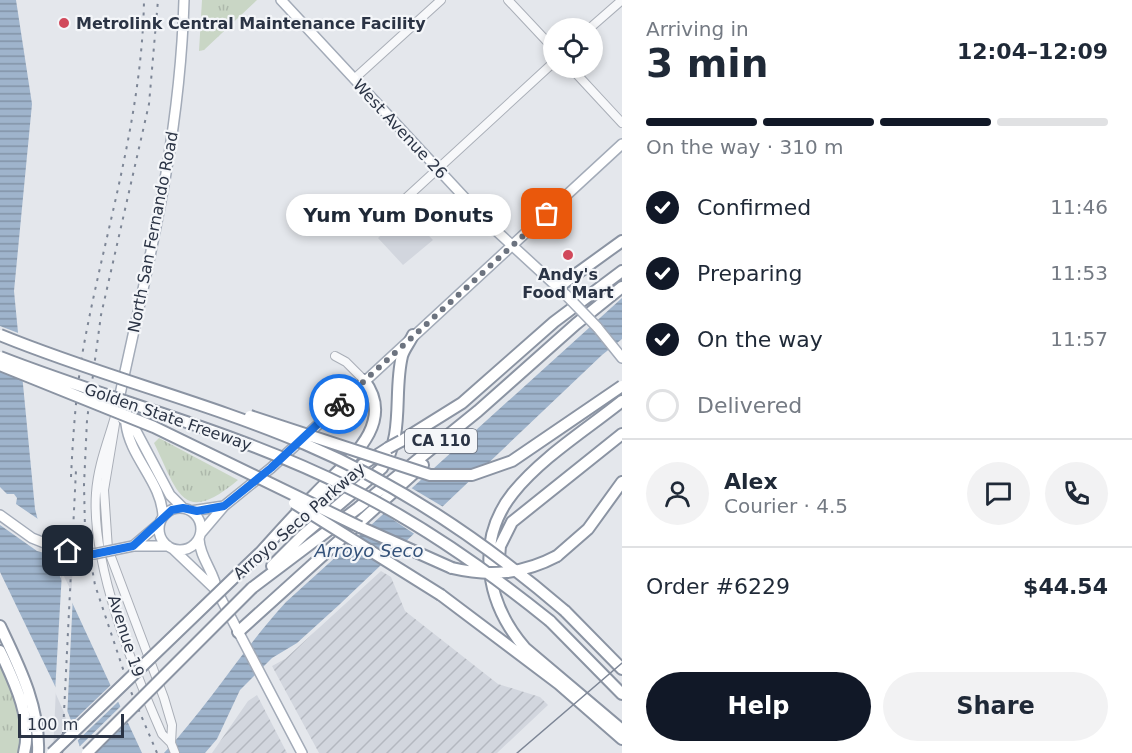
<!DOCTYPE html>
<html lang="en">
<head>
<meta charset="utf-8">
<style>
  body { margin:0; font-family:"DejaVu Sans",sans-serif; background:#f2f2f3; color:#1f2937; height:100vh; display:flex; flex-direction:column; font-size:22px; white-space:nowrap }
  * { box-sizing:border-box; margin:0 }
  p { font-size:20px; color:#747a83 }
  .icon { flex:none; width:33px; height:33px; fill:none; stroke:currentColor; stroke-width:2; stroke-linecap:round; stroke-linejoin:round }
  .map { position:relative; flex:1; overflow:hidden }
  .panel { display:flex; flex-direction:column; background:#fff; width:510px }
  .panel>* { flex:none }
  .controls { position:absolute; left:543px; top:18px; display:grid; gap:12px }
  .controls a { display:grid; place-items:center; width:60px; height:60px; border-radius:50%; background:#fff; box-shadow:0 3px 9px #0003; font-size:30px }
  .scale { position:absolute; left:18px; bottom:15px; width:106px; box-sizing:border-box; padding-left:6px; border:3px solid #2b3445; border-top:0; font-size:16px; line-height:21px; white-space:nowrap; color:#2b3445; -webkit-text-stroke:4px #f4f6f9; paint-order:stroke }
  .pin { position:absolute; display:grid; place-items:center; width:51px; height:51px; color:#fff; margin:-26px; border-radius:12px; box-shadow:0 3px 9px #0006 }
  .courier { position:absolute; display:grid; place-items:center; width:60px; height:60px; margin:-30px; border:4px solid #1a73e8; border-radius:50%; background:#fff; color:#222; box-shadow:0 2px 8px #0007 }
  .bubble { position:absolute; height:42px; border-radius:21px; background:#fff; box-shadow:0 3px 9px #0003; font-size:20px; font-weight:700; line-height:42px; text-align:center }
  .headline em { font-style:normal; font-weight:700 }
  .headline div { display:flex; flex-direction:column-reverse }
  .headline { display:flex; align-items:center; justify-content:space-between; height:102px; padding:0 24px }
  h1 { font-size:39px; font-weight:700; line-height:45px }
  .bar { display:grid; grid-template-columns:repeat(4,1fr); gap:9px 6px; align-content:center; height:72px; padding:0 24px }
  .bar i { height:8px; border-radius:4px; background:#e0e1e3 }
  .bar .on { background:#111827 }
  .bar p { grid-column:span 4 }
  .line { display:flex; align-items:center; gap:15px; padding:0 24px; border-top:2px solid #e0e1e3 }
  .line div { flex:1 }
  .round { display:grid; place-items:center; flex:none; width:63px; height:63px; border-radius:32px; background:#f2f2f3 }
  ol { padding:0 24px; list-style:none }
  li { display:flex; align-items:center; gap:18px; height:66px }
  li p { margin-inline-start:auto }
  li .icon { padding:6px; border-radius:50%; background:#111827; color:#fff; stroke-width:4 }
  li:last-child { color:#747a83 }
  li i { width:33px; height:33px; border:3px solid #e0e1e3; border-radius:50% }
  .cta { display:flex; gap:12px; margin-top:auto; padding:12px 24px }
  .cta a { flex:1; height:69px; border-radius:36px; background:#111827; color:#fff; font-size:24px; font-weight:700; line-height:69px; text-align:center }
  .cta a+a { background:#f2f2f3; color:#1f2937 }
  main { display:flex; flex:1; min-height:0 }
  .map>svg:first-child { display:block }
</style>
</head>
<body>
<main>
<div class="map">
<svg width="622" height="753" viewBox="0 0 622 753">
  <defs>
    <pattern id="industrial-furrows" width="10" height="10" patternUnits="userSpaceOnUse" patternTransform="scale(1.5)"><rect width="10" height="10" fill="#d2d6de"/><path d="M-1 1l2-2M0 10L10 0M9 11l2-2" fill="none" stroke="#b4b8c0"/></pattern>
    <pattern id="park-tufts" width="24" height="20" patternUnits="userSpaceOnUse" patternTransform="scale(1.5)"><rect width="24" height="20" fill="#c9d6c5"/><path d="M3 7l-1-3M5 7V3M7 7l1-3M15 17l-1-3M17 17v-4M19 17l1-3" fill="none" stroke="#adb8ab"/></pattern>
    <pattern id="water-rules" width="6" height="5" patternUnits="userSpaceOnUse" patternTransform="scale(1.5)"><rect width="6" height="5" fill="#9fb4cc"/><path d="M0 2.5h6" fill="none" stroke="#8293a7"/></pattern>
  </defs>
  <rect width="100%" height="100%" fill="#e4e7ec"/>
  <!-- built -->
  <path fill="#d2d6de" d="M 406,212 L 433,240 L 403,265 L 378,238 Z
    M 62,558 L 73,561 L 64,753 L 53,753 Z"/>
  <!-- industrial -->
  <path fill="url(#industrial-furrows)" d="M 381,571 L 391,577 L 405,611 L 498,684 L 540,697 L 548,705 L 497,753 L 319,753 L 272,666 L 285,659 Z
    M 257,695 L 287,753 L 212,753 L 248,701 Z"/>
  <!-- park -->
  <path fill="url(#park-tufts)" d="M 202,0 L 257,0 L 204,50 L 199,51 Z
    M 159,438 L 238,480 C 182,527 178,492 154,443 Z
    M 0,663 C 14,691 24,722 18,753 L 0,753 Z"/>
  <!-- water -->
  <path fill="url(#water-rules)" d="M 0,0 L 16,0 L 32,104 L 14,291 L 35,509 L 43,540 L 142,753 L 82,753 L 69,715 L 0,572 Z
    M 622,298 L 622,339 L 602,355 L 340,604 L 297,643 L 272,658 L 240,690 L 217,739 L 205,753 L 164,753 C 208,706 242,650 286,602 Z"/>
  <!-- pier -->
  <path fill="#e4e7ec" d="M 0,326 L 21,334 L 24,377 L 0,369 Z
    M 408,486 L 445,508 L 416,535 L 380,511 Z
    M 0,487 L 7,494 L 14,494 L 17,498 L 16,504 L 41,521 L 55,556 L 37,551 L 0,525 Z
    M 62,572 L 73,595 L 67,719 L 55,692 Z
    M 113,683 L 120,700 L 75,743 L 69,725 Z
    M 122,705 L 129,721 L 96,753 L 79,753 L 77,749 Z"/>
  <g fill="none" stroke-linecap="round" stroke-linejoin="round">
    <defs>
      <path id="minor" d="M 508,0 L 554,49
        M 590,28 L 622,0
        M 571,68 L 622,123
        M 354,79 L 441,0
        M 362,231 L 379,221 L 405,199 L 554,62
        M 335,356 L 346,362 L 364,380
        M 116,413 C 109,439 98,464 96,493 C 91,564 133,668 162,734 L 171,743 L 175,753
        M 115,424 L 104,490 L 108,549 L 164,698 L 172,725 L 171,743"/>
      <path id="major" d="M 281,0 L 490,225 L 566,295
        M 597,327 L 622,358
        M 126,424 C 130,458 162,482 163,517
        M 183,508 L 170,495 L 135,429 L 116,413 C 146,272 180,145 184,0
        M159 529a21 21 0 1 1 42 0a21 21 0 1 1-42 0Z
        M 191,511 L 224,506
        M 0,515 L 32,538 L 57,548
        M 160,523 L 133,546 L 168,546
        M 201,533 L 224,506 L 271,468 L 622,144
        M 199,539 C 200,559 215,572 217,591 L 302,753
        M 173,549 L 217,591"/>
      <path id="highway" d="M 557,288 L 622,241
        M 622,401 C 586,430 542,457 513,493 C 474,542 487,604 525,648 L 622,730
        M 401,441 L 462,403 L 554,322 L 622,271
        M 308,510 L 348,474 L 388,448
        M 360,527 L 452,568
        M 261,552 C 279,532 296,513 315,494 C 343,464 399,426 364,380
        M 557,556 L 588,529 L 622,482
        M 272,566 L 303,535 L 382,468 C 405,435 393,393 402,356 C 404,349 410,342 413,335
        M 241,571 L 264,549
        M 497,582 L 500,546 L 512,522 L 622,434
        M 252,588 L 358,508 L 478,411 L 576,324 L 622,287
        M 441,595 L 559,684 L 622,739
        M 565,611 L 622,669
        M 550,621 L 622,694
        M 0,626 C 19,666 40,707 38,753
        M 238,632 L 423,465
        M 0,651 C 14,681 33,719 24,753"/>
    </defs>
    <!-- minor casing -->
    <use href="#minor" stroke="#a9aeb7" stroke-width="10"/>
    <!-- major casing -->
    <use href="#major" stroke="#a3abb8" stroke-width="12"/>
    <!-- highway casing -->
    <use href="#highway" stroke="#8b94a3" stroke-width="14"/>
    <!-- minor -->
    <use href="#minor" stroke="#f7f8fa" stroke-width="8"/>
    <!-- major -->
    <use href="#major" stroke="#fff" stroke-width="9"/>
    <!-- highway -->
    <use href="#highway" stroke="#fff" stroke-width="10"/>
    <!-- tram -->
    <path stroke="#7d8696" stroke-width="1.5" d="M 517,753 L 622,663"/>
    <!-- rail -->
    <path stroke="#7d8696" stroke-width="2" stroke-dasharray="3 6" stroke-linecap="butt" d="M 71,477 C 73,435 76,392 83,350 C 104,233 142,121 144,0
      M 62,753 L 76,470
      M 157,753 L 129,687 L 95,585 L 85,529 L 84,485 L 87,420 L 101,315 L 149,104 L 158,0"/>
    <defs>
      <path id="major-bridge" d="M 566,295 L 597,327
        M 57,548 L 94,554 L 133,546"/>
      <path id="highway-bridge" d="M 0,335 C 100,376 206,402 305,444 C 401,485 486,543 565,611
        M 0,357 C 115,402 238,432 349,488 C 422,524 487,570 550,621
        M 0,365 L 154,427 L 360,527
        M 250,416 L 430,475 L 472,475 L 512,461 L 622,386
        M 388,448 L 401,441
        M 294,503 L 441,595
        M 452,568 C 490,577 523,574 557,556
        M 52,753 L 241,571
        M 87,753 L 252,588"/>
    </defs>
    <!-- major-bridge casing -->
    <use href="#major-bridge" stroke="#a3abb8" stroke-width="12" stroke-linecap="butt"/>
    <!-- highway-bridge casing -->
    <use href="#highway-bridge" stroke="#8b94a3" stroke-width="14" stroke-linecap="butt"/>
    <!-- major-bridge -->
    <use href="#major-bridge" stroke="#fff" stroke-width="9"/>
    <!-- highway-bridge -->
    <use href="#highway-bridge" stroke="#fff" stroke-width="10"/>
  </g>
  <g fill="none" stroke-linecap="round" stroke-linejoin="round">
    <!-- done -->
    <path stroke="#6c737f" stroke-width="6" stroke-dasharray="0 10.8" d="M 339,404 L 547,214"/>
    <!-- route -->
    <path stroke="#1a73e8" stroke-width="8" d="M 68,551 L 94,554 L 133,546 L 172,510 L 183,508 L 197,511 L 224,506 L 271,468 L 339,404"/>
  </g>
  <!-- markers -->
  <g fill="#d1495b" stroke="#f4f6f9" stroke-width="2">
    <circle cx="64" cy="23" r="6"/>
    <circle cx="568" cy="255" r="6"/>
  </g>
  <g text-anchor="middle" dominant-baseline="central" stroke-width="4.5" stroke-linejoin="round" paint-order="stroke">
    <!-- shield labels -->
    <rect fill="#f4f6f9" stroke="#676e7b" stroke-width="1.5" x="405" y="429" width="72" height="24" rx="4.5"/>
    <g font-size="15" font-weight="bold" fill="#2b3445">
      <text x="441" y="441">CA 110</text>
    </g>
    <!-- poi labels -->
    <g font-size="16" font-weight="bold" fill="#2b3445" stroke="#f4f6f9" text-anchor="start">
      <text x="76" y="23">Metrolink Central Maintenance Facility</text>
      <text x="568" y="274" text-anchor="middle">Andy's<tspan x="568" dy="18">Food Mart</tspan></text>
    </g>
    <!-- street labels -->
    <g font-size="16" fill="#2b3445" stroke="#f4f6f9">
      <text transform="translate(400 129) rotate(47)">West Avenue 26</text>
      <text transform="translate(153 232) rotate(-79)">North San Fernando Road</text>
      <text transform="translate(168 417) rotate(19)">Golden State Freeway</text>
      <text transform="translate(299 521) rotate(-41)">Arroyo Seco Parkway</text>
      <text transform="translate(126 636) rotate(72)">Avenue 19</text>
    </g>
    <!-- water labels -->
    <g font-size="18" font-style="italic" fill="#34527a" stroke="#f4f6f9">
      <text x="369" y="550">Arroyo Seco</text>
    </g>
  </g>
</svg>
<div class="controls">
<a><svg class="icon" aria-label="locate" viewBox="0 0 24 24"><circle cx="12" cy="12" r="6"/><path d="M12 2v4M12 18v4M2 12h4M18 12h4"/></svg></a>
</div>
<div class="scale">100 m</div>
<div class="pin" style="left:547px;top:214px;background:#ea580c"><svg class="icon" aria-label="bag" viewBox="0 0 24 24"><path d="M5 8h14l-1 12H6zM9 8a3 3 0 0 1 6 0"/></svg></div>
<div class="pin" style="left:68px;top:551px;background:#1f2937"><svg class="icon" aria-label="home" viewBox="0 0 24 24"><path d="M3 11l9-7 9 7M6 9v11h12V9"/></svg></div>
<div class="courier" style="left:339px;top:404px"><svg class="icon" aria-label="bike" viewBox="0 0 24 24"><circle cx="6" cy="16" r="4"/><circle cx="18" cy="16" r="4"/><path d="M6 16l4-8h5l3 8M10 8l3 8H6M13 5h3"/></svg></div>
<div class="bubble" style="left:286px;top:194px;width:225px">Yum Yum Donuts</div>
</div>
<section class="panel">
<div class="headline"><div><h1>3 min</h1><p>Arriving in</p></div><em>12:04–12:09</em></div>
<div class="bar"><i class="on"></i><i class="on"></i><i class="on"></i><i></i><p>On the way · 310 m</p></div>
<ol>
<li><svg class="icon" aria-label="check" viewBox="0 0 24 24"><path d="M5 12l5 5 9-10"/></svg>Confirmed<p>11:46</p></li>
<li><svg class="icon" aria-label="check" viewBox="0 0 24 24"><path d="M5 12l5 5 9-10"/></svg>Preparing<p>11:53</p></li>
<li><svg class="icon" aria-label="check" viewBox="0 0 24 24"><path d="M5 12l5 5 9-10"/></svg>On the way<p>11:57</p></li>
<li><i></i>Delivered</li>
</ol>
<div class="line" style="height:108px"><a class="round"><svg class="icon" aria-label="person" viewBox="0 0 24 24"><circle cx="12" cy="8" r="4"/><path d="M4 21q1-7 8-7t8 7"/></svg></a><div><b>Alex</b><p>Courier · 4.5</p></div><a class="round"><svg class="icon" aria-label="chat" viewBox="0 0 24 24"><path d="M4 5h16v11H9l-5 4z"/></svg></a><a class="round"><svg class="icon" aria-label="phone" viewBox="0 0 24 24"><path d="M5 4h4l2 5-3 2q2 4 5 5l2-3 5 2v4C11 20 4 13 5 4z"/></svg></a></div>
<div class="line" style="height:78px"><div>Order #6229</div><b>$44.54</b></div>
<div class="cta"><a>Help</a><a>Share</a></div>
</section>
</main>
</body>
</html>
